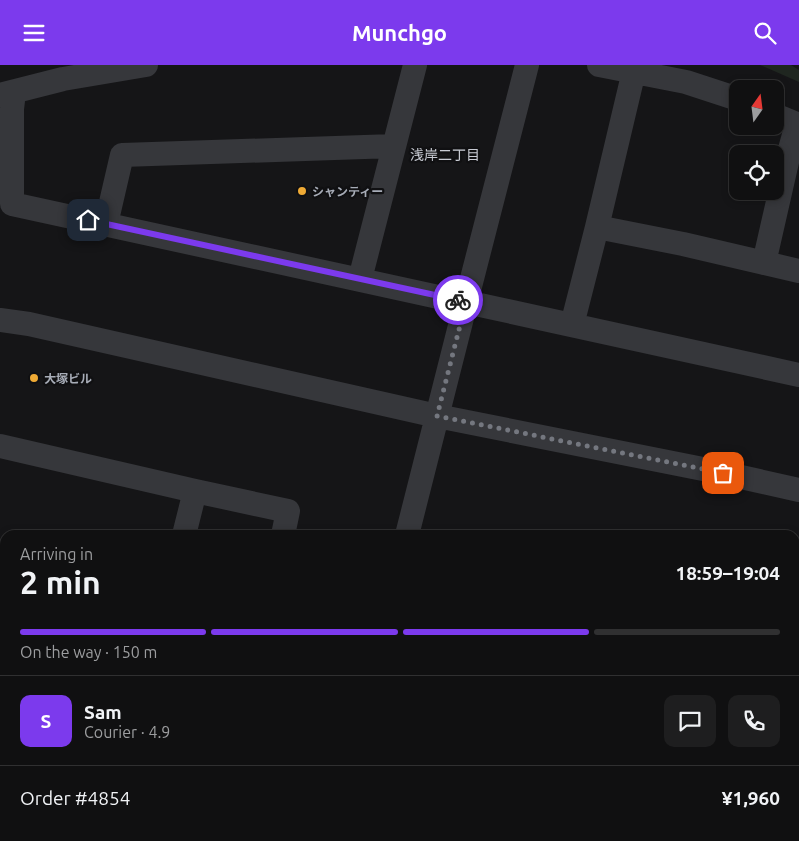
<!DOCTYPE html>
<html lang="en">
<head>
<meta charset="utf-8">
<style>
  body { margin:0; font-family:Ubuntu,"Noto Sans JP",sans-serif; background:#1e1e1f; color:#f1f3f6; height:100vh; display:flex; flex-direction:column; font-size:19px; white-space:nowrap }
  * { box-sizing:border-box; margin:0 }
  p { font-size:16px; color:#9c9d9f }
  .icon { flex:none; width:28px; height:28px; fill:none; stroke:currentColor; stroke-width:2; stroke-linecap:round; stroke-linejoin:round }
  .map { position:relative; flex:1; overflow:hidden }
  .details { position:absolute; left:0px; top:465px; width:800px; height:311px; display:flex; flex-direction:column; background:#101011; border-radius:15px 15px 0 0; box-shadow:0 2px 8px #0003,0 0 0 1px #303031 }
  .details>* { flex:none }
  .needle { width:32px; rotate:14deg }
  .controls { position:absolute; left:729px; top:15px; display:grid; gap:10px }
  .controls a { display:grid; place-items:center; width:55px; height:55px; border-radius:10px; background:#101011; box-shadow:0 2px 8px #0003,0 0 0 1px #303031; font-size:25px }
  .pin { position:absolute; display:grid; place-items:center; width:42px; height:42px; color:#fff; margin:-21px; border-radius:10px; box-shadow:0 2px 8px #0006 }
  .courier { position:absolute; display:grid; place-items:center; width:50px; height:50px; margin:-25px; border:4px solid #7c3aed; border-radius:50%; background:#fff; color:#222; box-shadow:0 1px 6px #0007 }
  .overview em { font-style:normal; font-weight:700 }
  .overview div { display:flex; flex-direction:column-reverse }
  .overview { display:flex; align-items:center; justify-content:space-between; height:85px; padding:0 20px }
  h1 { font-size:32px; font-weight:700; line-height:38px }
  .bar { display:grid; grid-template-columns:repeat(4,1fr); gap:8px 5px; align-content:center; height:60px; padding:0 20px }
  .bar i { height:6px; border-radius:4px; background:#303031 }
  .bar .current { background:#7c3aed }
  .bar p { grid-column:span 4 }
  .line { display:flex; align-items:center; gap:12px; padding:0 20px; border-top:1px solid #303031 }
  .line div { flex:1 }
  .round { display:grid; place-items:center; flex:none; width:52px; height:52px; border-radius:10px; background:#1e1e1f }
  header { display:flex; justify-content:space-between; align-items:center; height:65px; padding:0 20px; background:#7c3aed; color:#fff; font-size:22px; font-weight:700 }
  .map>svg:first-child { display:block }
</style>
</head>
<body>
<header><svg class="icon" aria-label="menu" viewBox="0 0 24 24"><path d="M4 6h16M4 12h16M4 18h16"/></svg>Munchgo<svg class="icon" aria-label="search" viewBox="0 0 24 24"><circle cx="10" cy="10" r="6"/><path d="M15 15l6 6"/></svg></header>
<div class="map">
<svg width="799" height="776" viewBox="0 0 799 776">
  <rect width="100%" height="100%" fill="#151517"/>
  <!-- green -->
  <path fill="#1f2620" d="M 760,0 L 791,0 L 799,5 L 799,17 Z
    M 0,498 L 5,499 L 5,585 L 0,581 Z
    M 0,591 L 5,595 L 5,771 L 0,767 Z
    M 6,771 L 178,771 L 182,776 L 12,776 Z"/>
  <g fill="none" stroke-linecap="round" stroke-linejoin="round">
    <!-- minor -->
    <path stroke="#36373b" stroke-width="24" d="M 599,0 L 686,17 L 738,34
      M 14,27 L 12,44 L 12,139 L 452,235 L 480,240 L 799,310
      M 0,30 L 63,14 L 146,0
      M 775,50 L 799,60
      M 106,159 L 122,90 L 394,81
      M 597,162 L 683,179 L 799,206
      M 764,198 L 789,88 L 797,59
      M 360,214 L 415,0
      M 0,255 L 29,259 L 437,351 L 723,408 L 799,425
      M 572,260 L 597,162 L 634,6
      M 0,381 L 195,426 L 288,446 L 283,470
      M 184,470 L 195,426
      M 407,470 L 466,237 L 527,0
      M 0,490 L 5,491
      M 795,552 L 799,553
      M 795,694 L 799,703
      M 795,745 L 799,742
      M 198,771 L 202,776
      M 306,771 L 309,776
      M 424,771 L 426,776
      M 559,771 L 561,776
      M 673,771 L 676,776
      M 736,776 L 745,771"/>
  </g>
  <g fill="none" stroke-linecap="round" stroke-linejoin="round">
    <!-- done -->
    <path stroke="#74777f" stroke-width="5" stroke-dasharray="0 9" d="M 458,235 L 466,237 L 437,351 L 723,408"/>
    <!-- route -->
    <path stroke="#7c3aed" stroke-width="6" d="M 88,155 L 458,235"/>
  </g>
  <!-- markers -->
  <g fill="#efaa35" stroke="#101012" stroke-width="2">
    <circle cx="302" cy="126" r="5"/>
    <circle cx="34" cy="313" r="5"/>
  </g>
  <g text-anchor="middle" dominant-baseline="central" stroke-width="4.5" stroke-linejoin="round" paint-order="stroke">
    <!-- poi labels -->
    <g font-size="12" font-weight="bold" fill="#a7acb7" stroke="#101012" text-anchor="start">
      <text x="312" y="126">シャンティー</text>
      <text x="44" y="313">大塚ビル</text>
    </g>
    <!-- neighbourhood labels -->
    <g font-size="14" fill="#c8cbd3" stroke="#101012">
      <text x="445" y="90">浅岸二丁目</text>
    </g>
  </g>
</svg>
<div class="controls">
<a><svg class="needle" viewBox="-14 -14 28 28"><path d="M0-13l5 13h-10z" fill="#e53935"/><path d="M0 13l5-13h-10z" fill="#9c9d9f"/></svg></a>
<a><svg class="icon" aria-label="locate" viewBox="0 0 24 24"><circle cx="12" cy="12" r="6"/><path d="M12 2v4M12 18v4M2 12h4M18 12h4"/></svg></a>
</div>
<div class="pin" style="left:723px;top:408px;background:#ea580c"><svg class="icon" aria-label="bag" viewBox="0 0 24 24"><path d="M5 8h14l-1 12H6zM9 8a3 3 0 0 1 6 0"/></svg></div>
<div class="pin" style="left:88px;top:155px;background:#1f2937"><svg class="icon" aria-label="home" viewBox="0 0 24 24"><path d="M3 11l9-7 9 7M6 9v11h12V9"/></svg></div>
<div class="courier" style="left:458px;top:235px"><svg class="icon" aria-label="bike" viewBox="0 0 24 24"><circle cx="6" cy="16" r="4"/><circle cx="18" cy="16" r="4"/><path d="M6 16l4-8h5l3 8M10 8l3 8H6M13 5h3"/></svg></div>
<section class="details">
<div class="overview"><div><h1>2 min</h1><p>Arriving in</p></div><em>18:59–19:04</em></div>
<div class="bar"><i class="current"></i><i class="current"></i><i class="current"></i><i></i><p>On the way · 150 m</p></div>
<div class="line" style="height:90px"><b class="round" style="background:#7c3aed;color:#fff">S</b><div><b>Sam</b><p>Courier · 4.9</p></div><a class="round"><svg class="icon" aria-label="chat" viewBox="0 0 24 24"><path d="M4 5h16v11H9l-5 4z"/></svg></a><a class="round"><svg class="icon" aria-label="phone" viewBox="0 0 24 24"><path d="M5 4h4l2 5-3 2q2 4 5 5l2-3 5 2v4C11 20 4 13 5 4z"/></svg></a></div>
<div class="line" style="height:65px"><div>Order #4854</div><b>¥1,960</b></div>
</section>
</div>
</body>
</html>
